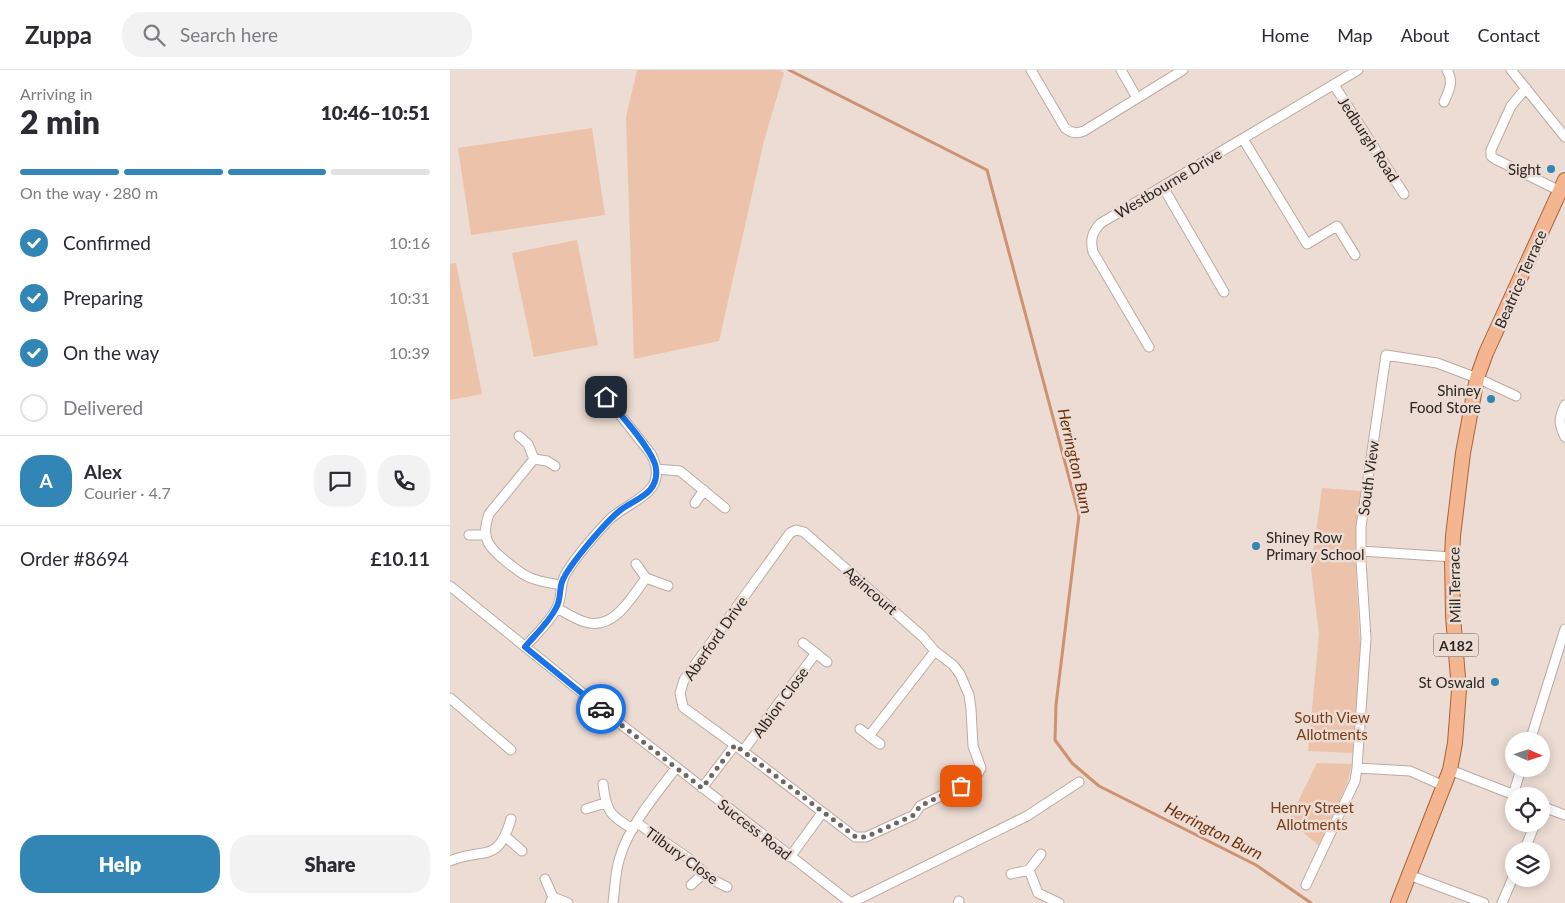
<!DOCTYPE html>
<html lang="en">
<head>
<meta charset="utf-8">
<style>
  body { margin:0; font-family:Lato,sans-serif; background:#f2f2f3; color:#2b2b33; height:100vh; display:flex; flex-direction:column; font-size:19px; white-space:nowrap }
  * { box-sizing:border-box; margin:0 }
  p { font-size:16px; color:#7c7c81 }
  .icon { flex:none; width:28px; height:28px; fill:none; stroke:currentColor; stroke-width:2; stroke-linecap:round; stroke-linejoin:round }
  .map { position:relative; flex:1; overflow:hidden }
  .drawer { display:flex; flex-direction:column; background:#fff; width:450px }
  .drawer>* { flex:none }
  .needle { width:32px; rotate:93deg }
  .controls { position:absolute; left:1055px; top:662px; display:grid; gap:10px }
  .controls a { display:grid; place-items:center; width:45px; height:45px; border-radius:50%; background:#fff; box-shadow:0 2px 12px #0003; font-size:25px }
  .pin { position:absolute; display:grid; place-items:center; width:42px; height:42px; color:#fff; margin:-21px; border-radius:10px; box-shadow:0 2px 8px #0006 }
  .courier { position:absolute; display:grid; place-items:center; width:50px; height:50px; margin:-25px; border:4px solid #1a73e8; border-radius:50%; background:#fff; color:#222; box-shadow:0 1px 6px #0007 }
  .summary em { font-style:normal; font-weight:800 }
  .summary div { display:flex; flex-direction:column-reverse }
  .summary { display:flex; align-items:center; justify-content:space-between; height:85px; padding:0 20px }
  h1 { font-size:32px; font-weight:800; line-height:38px }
  .bar { display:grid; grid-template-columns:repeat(4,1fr); gap:8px 5px; align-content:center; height:60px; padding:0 20px }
  .bar i { height:6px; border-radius:4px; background:#e1e1e2 }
  .bar .current { background:#3186b5 }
  .bar p { grid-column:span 4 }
  .line { display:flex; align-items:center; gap:12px; padding:0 20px; border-top:1px solid #e1e1e2 }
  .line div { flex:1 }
  .round { display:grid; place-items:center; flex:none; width:52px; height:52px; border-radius:20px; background:#f2f2f3 }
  ol { padding:0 20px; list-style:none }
  li { display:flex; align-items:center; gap:15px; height:55px }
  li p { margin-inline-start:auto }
  li .icon { padding:5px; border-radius:50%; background:#3186b5; color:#fff; stroke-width:4 }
  li:last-child { color:#7c7c81 }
  li i { width:28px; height:28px; border:2px solid #e1e1e2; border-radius:50% }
  .action { display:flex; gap:10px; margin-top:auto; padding:10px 20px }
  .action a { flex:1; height:58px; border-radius:20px; background:#3186b5; color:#fff; font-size:20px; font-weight:800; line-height:58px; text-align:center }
  .action a+a { background:#f2f2f3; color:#2b2b33 }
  header { display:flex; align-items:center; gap:30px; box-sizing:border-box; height:70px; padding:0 25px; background:#fff; border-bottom:1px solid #e1e1e2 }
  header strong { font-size:24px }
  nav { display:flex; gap:28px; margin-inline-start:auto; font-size:18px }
  .search { width:350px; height:45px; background:#f2f2f3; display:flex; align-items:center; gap:12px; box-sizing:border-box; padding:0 18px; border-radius:20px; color:#7c7c81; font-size:19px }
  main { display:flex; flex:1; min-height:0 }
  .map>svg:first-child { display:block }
</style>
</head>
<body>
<header>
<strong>Zuppa</strong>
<div class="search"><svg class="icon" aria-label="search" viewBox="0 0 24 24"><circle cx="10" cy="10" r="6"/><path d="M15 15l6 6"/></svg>Search here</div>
<nav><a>Home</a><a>Map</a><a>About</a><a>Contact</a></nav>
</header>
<main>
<section class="drawer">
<div class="summary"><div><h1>2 min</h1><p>Arriving in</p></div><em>10:46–10:51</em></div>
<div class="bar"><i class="current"></i><i class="current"></i><i class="current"></i><i></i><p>On the way · 280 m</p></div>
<ol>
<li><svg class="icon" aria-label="check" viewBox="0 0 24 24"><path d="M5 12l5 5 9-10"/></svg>Confirmed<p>10:16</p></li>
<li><svg class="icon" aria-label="check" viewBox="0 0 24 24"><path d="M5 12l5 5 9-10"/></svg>Preparing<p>10:31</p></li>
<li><svg class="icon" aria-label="check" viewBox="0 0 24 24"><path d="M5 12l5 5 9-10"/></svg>On the way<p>10:39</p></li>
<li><i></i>Delivered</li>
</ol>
<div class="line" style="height:90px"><b class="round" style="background:#3186b5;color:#fff">A</b><div><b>Alex</b><p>Courier · 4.7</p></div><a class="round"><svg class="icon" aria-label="chat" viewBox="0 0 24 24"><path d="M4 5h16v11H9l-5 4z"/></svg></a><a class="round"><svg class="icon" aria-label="phone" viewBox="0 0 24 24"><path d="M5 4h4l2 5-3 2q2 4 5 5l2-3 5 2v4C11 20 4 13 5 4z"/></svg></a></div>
<div class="line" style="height:65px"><div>Order #8694</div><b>£10.11</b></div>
<div class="action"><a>Help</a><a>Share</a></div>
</section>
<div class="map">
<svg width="1115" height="833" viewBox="0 0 1115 833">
  <rect width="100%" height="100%" fill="#ecdcd4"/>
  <!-- green -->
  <path fill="#ecc2ab" d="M 187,0 L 329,0 L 334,3 L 314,71 L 269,271 L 184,289 L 176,47 Z
    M 142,58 L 155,145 L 21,165 L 8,78 Z
    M 127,170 L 148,275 L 84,287 L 62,183 Z
    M 6,193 L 32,324 L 0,330 L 0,194 Z
    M 872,418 L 911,421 L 905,487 L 910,575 L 903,683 L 858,681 L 869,564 L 861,499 Z
    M 867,693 L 902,694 L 897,714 L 869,776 L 839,750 Z"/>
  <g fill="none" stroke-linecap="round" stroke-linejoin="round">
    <!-- stream -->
    <path stroke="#cf9270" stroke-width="3" d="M 339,0 L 537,100 L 629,445 L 606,635 L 605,670 L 622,693 L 649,716 L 806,795 L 861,833"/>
    <defs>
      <path id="minor" d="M 581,0 L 615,58 C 622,63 626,64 634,61 L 733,0
        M 671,0 L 687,28
        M 1061,0 L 1115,67
        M 884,15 L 954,124
        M 1076,18 L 1061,36 L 1041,80 L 1041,86 L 1045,89 L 1110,121
        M 994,32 C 999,21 1004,11 997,0
        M 793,69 L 857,174 L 887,156 L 905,185
        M 713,117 L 774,222
        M 699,277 L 643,182 C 640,170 642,162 651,153 L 908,0
        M 1115,335 C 1109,348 1108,353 1115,367
        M 69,366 L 78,374 L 84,389 L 97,391 L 105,396
        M 84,389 L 39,444 C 30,469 39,478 58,493 C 65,498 72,505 81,508 C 90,512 101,513 111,515
        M 206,399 L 230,401 L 275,438
        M 245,433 L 254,420
        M 19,465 L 35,465
        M 911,481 L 1002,487
        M 186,494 L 196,508 L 218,516
        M 0,516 L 167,651 L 401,833
        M 107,538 C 116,543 125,549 135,552 C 164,561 181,528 196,508
        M 353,573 L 377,592
        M 75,577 C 85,565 103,549 108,535 C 112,525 110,515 115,505 C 124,489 144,466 158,451 C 178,430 222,424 201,384 L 145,313
        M 0,628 L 61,680
        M 410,659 L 419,666
        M 1080,671 L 1115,559
        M 430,674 L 419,666 L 485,581
        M 293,681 L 366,583
        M 907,698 L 960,701 L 994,716
        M 1000,700 L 1067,726
        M 153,714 C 156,741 160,746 183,759
        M 252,718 L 285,675 L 405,767 L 416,767 L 464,745 L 470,736 L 525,709 L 531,698 L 523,676 L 521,639 L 519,625 L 510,604 L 503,595 L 485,581 L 472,566 L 354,462 L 346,460 L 340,463 L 234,610 L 230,623 L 233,637 L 285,675
        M 1063,725 L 1071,699
        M 1091,736 L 1115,745
        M 136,739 L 155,733
        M 187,753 L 241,790 L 254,803 L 263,810 L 277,817
        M 56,767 L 72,781
        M 1074,781 L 1085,754
        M 340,787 L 372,743
        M 0,791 C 34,776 47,796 61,749
        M 579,800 L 588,823 L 609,833
        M 561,804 L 579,800 L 591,784
        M 959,805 L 1034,833
        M 95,809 L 103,827 L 100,833
        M 241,815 L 254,803
        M 856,815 L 905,711 L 907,698 L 916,568 L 911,491 L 911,457 L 936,285 L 987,293 L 1027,308 L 1066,326
        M 103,827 L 118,833
        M 163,833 C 165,818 165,801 170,787 C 179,756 207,723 226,698
        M 401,833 L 577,746 L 629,712
        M 508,833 L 509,831
        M 1052,833 L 1064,805"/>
      <path id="primary" d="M 948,833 L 1000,700 L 1005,673 L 1009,620 L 1003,546 L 1002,487 L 1003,466 L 1013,383 L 1027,308 L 1036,283 L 1115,110"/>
    </defs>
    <!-- minor casing -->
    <use href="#minor" stroke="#bbaba3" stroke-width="11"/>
    <!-- primary casing -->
    <use href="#primary" stroke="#a9643b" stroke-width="16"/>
    <!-- minor -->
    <use href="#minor" stroke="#fff" stroke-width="9"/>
    <!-- primary -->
    <use href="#primary" stroke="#f4b691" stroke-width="14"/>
  </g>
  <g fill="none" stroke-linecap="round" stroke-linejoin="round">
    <!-- done -->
    <path stroke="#6f6661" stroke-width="5" stroke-dasharray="0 9" d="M 151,639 L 252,718 L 285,675 L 406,767 L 416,767 L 464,745 L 470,736 L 511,716"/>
    <!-- route -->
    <path stroke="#1a73e8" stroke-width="6" d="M 151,639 L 75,577 C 85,565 99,552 106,538 C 111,530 109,521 112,512 C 117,497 158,449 172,439 C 187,428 209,423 206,399 C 205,382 168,342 156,327"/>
  </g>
  <!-- markers -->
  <g fill="#3186b5" stroke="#ecdcd4" stroke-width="2">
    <circle cx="1101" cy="99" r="5"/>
    <circle cx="1041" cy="329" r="5"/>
    <circle cx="806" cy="476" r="5"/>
    <circle cx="1045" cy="612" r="5"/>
  </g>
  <g text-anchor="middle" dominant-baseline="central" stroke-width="5" stroke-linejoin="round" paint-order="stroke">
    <!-- shield labels -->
    <rect fill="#ecdcd4" stroke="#665d58" stroke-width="1" x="983.5" y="563.5" width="45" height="23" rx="4"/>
    <g font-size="14" font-weight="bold" fill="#2c2623">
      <text x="1006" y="575">A182</text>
    </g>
    <!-- street labels -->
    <g font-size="15" fill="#2c2623" stroke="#ecdcd4">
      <text transform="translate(919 69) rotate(57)">Jedburgh Road</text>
      <text transform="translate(718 113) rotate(-31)">Westbourne Drive</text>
      <text transform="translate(1070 209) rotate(-66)">Beatrice Terrace</text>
      <text transform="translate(918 408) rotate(-82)">South View</text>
      <text transform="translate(1004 515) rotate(-91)">Mill Terrace</text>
      <text transform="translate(421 520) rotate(41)">Agincourt</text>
      <text transform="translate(265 568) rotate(-55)">Aberford Drive</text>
      <text transform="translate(330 632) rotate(-54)">Albion Close</text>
      <text transform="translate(305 759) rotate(38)">Success Road</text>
      <text transform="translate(232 785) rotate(36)">Tilbury Close</text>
    </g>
    <!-- poi labels -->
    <g font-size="15" fill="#2c2623" stroke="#ecdcd4" text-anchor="end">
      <text x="1091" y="99">Sight</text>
      <text x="1031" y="320">Shiney<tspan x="1031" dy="17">Food Store</tspan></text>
      <text x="816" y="467" text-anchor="start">Shiney Row<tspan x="816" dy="17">Primary School</tspan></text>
      <text x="1035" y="612">St Oswald</text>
    </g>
    <!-- park labels -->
    <g font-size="15" fill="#783e19" stroke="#ecdcd4">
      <text x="882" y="647">South View<tspan x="882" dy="17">Allotments</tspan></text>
      <text x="862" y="737">Henry Street<tspan x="862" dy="17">Allotments</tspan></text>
    </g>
    <!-- water labels -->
    <g font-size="16" font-style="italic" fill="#6b320b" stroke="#ecdcd4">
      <text transform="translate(626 391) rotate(77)">Herrington Burn</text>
      <text transform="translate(764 760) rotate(27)">Herrington Burn</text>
    </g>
  </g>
</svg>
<div class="controls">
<a><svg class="needle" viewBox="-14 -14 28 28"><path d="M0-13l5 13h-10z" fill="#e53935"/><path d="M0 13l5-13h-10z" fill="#7c7c81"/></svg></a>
<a><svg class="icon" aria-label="locate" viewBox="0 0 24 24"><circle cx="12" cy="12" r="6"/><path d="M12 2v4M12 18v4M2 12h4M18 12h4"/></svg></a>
<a><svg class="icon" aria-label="layers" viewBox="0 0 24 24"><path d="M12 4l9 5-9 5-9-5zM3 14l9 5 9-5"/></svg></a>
</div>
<div class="pin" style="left:511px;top:716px;background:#ea580c"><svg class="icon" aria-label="bag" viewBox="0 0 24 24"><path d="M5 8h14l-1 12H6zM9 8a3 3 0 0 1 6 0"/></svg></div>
<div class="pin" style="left:156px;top:327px;background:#1f2937"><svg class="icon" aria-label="home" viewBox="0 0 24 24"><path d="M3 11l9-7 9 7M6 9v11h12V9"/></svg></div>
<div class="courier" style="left:151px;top:639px"><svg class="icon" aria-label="car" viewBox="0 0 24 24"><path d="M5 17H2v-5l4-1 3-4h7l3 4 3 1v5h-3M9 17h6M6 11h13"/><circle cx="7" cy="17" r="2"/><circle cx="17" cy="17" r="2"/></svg></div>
</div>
</main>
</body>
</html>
